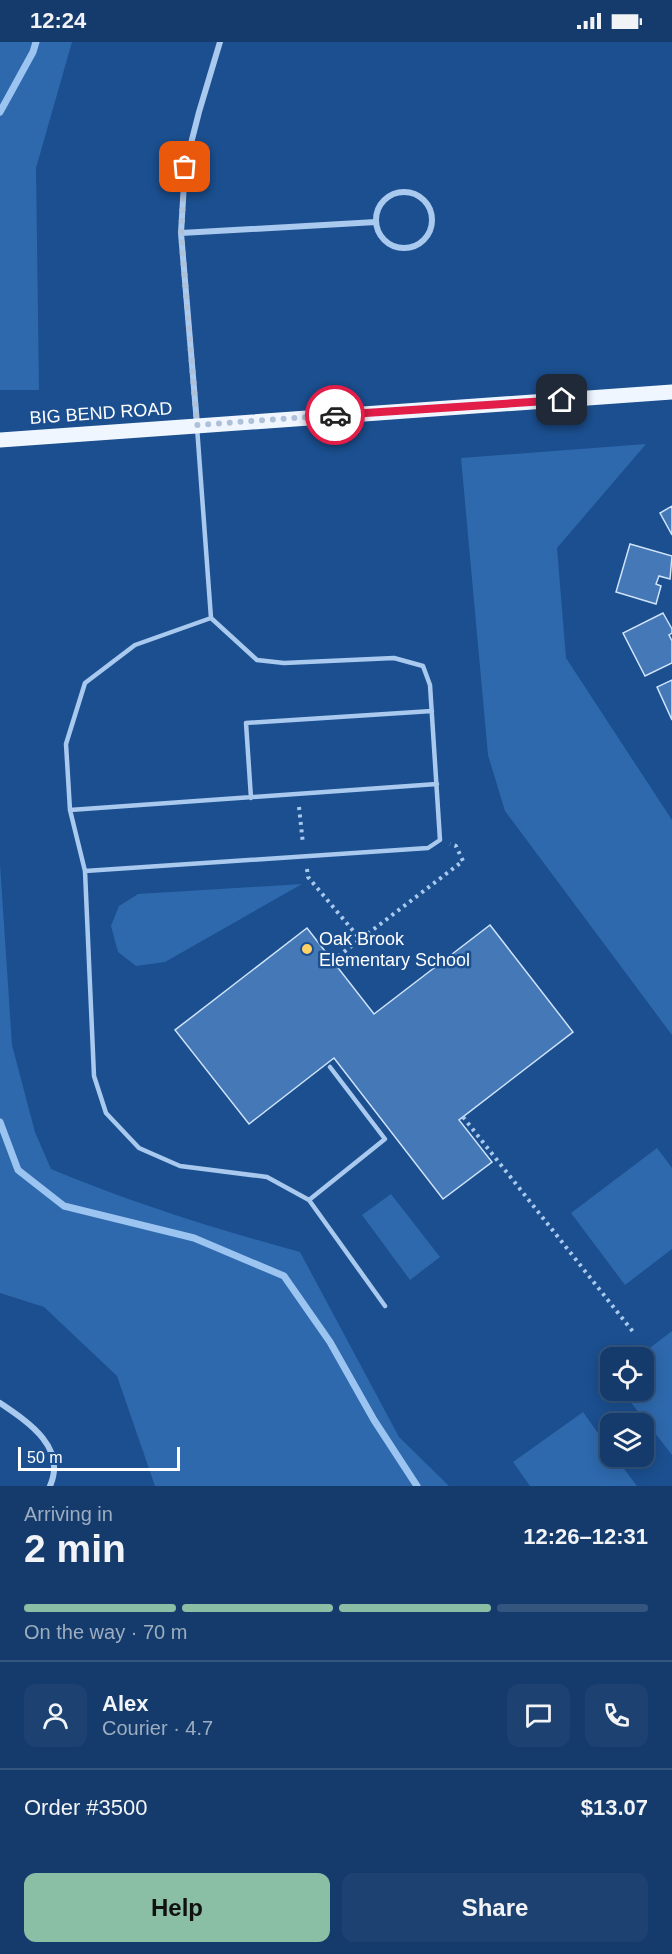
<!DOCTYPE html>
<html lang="en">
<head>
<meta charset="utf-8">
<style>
  body { margin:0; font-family:Arial,sans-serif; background:#1d4271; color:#f1f3f6; height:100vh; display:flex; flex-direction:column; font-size:22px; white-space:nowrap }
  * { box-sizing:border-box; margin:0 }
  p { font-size:20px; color:#9dadc1 }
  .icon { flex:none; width:33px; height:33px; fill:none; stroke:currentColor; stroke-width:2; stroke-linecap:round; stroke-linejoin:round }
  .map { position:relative; height:1444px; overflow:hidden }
  .side { display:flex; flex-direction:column; background:#143b6b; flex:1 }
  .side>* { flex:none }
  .tools { position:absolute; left:600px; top:1305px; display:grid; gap:12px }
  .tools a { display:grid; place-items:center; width:54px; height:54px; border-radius:12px; background:#143b6b; box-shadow:0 3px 15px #0003,0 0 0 2px #33557e; font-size:30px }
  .scale { position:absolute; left:18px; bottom:15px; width:162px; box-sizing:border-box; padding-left:6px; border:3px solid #fff; border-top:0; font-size:16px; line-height:21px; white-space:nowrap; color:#fff; -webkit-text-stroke:4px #1b4f8f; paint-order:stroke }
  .pin { position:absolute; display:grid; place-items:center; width:51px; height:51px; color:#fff; margin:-26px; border-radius:12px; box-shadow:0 3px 9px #0006 }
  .courier { position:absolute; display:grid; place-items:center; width:60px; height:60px; margin:-30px; border:4px solid #e11d48; border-radius:50%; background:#fff; color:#222; box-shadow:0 2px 8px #0007 }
  .headline em { font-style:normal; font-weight:700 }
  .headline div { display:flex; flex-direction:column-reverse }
  .headline { display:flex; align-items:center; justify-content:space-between; height:102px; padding:0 24px }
  h1 { font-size:39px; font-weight:700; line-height:45px }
  .bar { display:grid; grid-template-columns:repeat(4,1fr); gap:9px 6px; align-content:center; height:72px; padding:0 24px }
  .bar i { height:8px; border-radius:4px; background:#33557e }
  .bar .active { background:#8abfa5 }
  .bar p { grid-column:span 4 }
  .line { display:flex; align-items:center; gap:15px; padding:0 24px; border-top:2px solid #33557e }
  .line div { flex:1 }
  .round { display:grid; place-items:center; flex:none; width:63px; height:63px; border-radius:12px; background:#1d4271 }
  .button { display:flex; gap:12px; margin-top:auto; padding:12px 24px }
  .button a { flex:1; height:69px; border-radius:12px; background:#8abfa5; color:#111; font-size:24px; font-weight:700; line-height:69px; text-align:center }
  .button a+a { background:#1d4271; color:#f1f3f6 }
  .status { display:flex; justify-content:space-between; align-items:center; height:42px; padding:0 30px; background:#143b6b; direction:ltr }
  .status svg { height:16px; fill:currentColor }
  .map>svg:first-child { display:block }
</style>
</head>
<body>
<div class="status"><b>12:24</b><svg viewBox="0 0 49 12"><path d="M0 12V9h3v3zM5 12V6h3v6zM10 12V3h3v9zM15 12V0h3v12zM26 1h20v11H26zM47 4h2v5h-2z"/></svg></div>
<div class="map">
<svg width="672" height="1444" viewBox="0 0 672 1444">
  <rect width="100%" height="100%" fill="#1b4f8f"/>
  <!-- green -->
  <path fill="#2e69ad" d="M 0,0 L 72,0 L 36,126 L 39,348 L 0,348 Z
    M 646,402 L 557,506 L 566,616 L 672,778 L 672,993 L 505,769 L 488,713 L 461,416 Z
    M 0,822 L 12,1003 L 35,1090 L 51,1127 C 132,1161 216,1187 300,1210 L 399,1395 L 449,1444 L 155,1444 L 117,1334 L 44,1265 L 0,1251 Z
    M 302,842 L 165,920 L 136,924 L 118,910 L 111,884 L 119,864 L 138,852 Z
    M 657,1106 L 672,1126 L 672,1207 L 625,1243 L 571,1171 Z
    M 391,1152 L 440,1215 L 410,1238 L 362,1173 Z
    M 672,1289 L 672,1413 L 622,1349 L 644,1348 L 644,1316 L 638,1315 Z
    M 583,1370 L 610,1408 L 610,1414 L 615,1415 L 637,1444 L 530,1444 L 513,1420 Z"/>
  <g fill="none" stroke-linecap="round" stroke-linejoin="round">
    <!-- stream -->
    <path stroke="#9cc4f0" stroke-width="7" d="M 0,70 L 33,10 L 36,0
      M 0,1080 L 18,1128 L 64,1164 L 194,1196 L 284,1234 L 330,1300 L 374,1378 L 417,1444"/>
  </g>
  <!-- building -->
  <path fill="#4478b7" stroke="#cfe3fa" stroke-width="1.5" d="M 672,464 L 672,493 L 660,471 Z
    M 630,502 L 672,514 L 670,537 L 659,534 L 656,542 L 661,544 L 656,562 L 616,550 Z
    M 663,571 L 672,587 L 672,591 L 669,593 L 672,599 L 672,621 L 645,634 L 623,591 Z
    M 672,638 L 672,678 L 657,645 Z
    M 490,883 L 573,990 L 459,1078 L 492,1120 L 443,1157 L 334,1016 L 249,1082 L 175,988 L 307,886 L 374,972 Z"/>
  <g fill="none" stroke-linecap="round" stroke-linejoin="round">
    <!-- path -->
    <path stroke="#a9c9ee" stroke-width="4" stroke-dasharray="3 4.5" stroke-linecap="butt" d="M 299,765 L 303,802
      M 307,827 L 308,835 L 360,897
      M 332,919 L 463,819 L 456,804 L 450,802
      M 463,1075 L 634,1291"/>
    <!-- lane -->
    <path stroke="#a9c9ee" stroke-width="4.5" d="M 197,385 L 211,576
      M 251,756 L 246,681 L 432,669
      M 70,768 L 437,742
      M 85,829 L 428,806 L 440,798 L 430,643 L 423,624 L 394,616 L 284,621 L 257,618 L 211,576 L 135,603 L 85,641 L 66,702 L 70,768 L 85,829 L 94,1034 L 106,1071 L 139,1106 L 180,1124 L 267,1135 L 309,1158 L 385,1264
      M 309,1158 L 385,1097 L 330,1025"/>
    <!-- street -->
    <path stroke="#a9c9ee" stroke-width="6" d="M376 178a28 28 0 1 1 56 0a28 28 0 1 1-56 0Z
      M 181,191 L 376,180
      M 197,382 L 181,191 L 185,125 L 199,70 L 220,0
      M 0,1361 C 28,1380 67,1405 50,1444"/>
    <!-- primary -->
    <path stroke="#f0f6ff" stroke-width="15" d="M 0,398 L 672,350"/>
  </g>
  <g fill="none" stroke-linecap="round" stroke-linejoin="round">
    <!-- done -->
    <path stroke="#afc1d8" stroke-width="6" stroke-dasharray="0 10.8" d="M 185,125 L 181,191 L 197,383 L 335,373"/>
    <!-- route -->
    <path stroke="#e11d48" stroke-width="8" d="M 335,373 L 562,358"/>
  </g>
  <!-- markers -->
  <circle fill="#ffd166" stroke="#1b4f8f" stroke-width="2" cx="307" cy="907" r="6"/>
  <g text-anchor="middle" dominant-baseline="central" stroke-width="5" stroke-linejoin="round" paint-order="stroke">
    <!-- street labels -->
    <g font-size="18" fill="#fff" stroke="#1b4f8f">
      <text transform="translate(101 371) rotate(-4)">BIG BEND ROAD</text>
    </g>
    <!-- poi labels -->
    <g font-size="18" fill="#fff" stroke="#1b4f8f" text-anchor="start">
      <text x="319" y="897">Oak Brook<tspan x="319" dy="21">Elementary School</tspan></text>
    </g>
  </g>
</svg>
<div class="tools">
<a><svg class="icon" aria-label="locate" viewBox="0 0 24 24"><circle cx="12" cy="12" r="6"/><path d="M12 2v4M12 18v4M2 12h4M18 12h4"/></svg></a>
<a><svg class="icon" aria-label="layers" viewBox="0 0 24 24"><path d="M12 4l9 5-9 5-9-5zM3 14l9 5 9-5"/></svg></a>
</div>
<div class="scale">50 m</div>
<div class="pin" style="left:185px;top:125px;background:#ea580c"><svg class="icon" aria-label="bag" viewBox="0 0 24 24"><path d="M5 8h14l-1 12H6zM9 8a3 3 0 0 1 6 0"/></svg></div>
<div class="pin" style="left:562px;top:358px;background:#1f2937"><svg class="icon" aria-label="home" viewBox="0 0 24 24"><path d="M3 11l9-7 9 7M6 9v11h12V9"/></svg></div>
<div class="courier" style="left:335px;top:373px"><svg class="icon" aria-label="car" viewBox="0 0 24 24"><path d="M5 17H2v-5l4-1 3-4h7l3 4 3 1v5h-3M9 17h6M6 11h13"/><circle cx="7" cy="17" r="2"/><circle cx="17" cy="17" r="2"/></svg></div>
</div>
<section class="side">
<div class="headline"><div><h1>2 min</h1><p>Arriving in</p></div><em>12:26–12:31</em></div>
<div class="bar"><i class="active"></i><i class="active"></i><i class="active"></i><i></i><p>On the way · 70 m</p></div>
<div class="line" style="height:108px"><a class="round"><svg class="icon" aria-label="person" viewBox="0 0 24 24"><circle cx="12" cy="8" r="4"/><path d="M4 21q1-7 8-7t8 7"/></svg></a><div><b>Alex</b><p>Courier · 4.7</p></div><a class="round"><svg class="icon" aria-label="chat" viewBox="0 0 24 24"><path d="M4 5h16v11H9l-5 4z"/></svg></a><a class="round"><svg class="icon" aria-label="phone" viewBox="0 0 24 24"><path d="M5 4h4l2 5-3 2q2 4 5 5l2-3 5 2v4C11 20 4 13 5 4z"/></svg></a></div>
<div class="line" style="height:78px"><div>Order #3500</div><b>$13.07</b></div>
<div class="button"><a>Help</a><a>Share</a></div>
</section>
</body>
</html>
